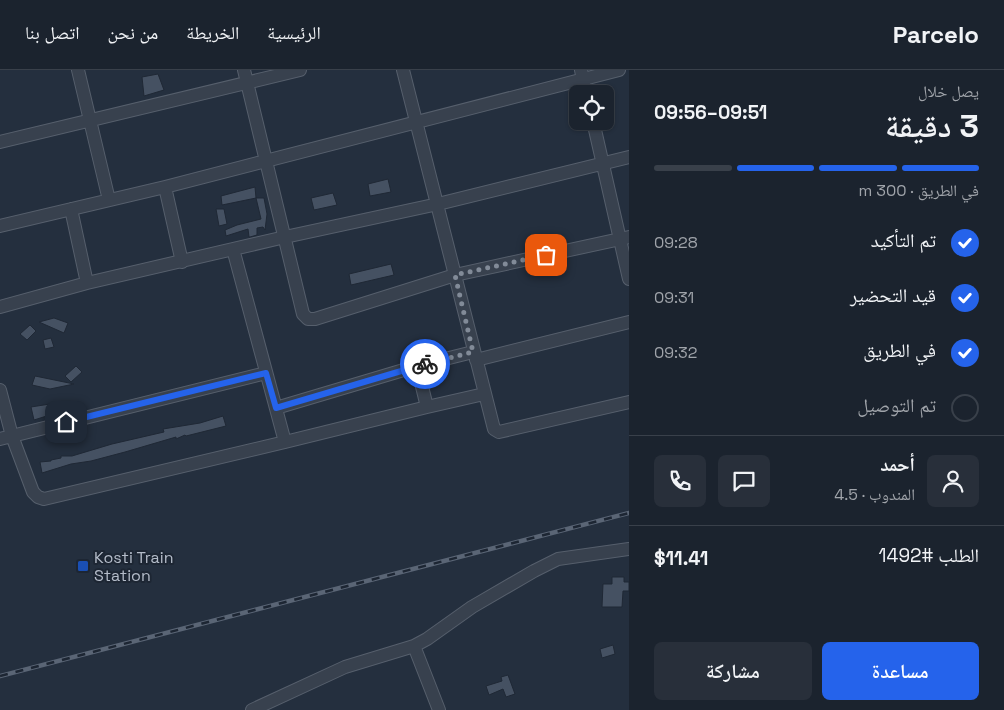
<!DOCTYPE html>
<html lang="ar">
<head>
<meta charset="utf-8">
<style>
  body { margin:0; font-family:"Space Grotesk","Noto Naskh Arabic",sans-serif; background:#282f3a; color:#f1f3f6; direction:rtl; height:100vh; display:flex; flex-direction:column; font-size:19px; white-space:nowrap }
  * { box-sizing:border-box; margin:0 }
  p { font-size:16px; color:#a0a4aa }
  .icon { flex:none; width:28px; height:28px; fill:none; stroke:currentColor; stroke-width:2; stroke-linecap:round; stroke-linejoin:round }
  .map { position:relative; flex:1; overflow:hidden; direction:ltr }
  .sheet { display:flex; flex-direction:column; background:#1b232e; width:375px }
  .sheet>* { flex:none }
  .controls { position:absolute; left:569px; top:15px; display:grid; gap:10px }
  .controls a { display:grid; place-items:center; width:45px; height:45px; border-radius:8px; background:#1b232e; box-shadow:0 1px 4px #0004,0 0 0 1px #39404a; font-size:25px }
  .pin { position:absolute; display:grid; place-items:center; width:42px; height:42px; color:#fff; margin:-21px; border-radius:10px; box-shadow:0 2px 8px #0006 }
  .courier { position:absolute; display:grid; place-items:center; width:50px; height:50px; margin:-25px; border:4px solid #2563eb; border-radius:50%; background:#fff; color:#222; box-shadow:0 1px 6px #0007 }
  .summary em { font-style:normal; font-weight:600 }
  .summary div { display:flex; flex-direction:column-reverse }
  .summary { display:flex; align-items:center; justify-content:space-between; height:85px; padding:0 25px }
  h1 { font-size:32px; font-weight:600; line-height:38px }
  .bar { display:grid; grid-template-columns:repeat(4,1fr); gap:8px 5px; align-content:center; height:60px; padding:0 25px }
  .bar i { height:6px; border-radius:4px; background:#39404a }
  .bar .on { background:#2563eb }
  .bar p { grid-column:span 4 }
  .line { display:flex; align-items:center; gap:12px; padding:0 25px; border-top:1px solid #39404a }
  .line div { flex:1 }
  .round { display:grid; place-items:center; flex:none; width:52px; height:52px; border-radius:8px; background:#282f3a }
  ol { padding:0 25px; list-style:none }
  li { display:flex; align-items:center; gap:15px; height:55px }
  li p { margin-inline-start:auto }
  li .icon { padding:5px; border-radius:50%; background:#2563eb; color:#fff; stroke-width:4 }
  li:last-child { color:#a0a4aa }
  li i { width:28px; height:28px; border:2px solid #39404a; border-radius:50% }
  .action { display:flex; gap:10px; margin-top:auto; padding:10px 25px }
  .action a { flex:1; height:58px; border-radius:8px; background:#2563eb; color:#fff; font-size:20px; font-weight:600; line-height:58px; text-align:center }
  .action a+a { background:#282f3a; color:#f1f3f6 }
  header { display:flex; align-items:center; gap:30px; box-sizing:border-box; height:70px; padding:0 25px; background:#1b232e; border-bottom:1px solid #39404a }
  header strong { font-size:24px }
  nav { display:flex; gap:28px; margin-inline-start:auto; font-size:18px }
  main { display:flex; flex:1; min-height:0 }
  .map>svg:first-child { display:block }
</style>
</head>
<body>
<header>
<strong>Parcelo</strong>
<nav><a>الرئيسية</a><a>الخريطة</a><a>من نحن</a><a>اتصل بنا</a></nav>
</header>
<main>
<section class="sheet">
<div class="summary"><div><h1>3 دقيقة</h1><p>يصل خلال</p></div><em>09:51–09:56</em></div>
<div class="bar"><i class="on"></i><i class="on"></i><i class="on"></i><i></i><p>في الطريق · 300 m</p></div>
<ol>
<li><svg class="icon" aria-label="check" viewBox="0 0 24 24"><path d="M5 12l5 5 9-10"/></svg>تم التأكيد<p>09:28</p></li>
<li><svg class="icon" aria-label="check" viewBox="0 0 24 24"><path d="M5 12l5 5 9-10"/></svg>قيد التحضير<p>09:31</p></li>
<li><svg class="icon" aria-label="check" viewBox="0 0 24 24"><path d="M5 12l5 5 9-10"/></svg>في الطريق<p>09:32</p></li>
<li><i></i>تم التوصيل</li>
</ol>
<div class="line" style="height:90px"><a class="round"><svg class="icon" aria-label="person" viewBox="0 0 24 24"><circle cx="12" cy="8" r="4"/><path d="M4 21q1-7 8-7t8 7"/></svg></a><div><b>أحمد</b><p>المندوب · 4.5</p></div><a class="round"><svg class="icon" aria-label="chat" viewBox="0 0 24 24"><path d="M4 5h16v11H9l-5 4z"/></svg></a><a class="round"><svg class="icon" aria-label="phone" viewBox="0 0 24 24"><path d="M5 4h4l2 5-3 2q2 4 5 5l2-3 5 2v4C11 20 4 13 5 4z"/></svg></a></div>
<div class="line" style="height:65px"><div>الطلب #1492</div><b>$11.41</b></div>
<div class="action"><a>مساعدة</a><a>مشاركة</a></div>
</section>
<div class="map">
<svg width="629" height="640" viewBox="0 0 629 640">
  <rect width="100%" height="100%" fill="#242f3e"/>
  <!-- building -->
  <path fill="#455162" stroke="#1f2835" d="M 158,4 L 164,20 L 144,26 L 142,7 Z
    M 388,109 L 391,122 L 370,126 L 368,114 Z
    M 255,117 L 256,128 L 222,135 L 221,126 Z
    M 333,123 L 337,135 L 314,140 L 311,128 Z
    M 256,128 L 264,128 L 267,144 L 265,160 L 263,157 L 257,158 L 257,165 L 250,167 L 249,167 L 248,159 L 226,166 L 225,160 L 237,155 L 261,149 Z
    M 216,139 L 224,139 L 227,154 L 219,156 Z
    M 391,194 L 394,205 L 351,215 L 349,204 Z
    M 54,248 L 68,253 L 64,263 L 39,252 Z
    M 30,255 L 36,261 L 27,270 L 20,264 Z
    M 51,268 L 54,277 L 45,279 L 43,270 Z
    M 76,296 L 82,302 L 71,312 L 65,306 Z
    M 35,306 L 74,314 L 50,319 L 32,315 Z
    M 50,334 L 53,344 L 34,350 L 31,337 Z
    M 223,346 L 226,356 L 186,366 L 185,365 L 176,369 L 176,367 L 125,382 L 91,391 L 71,394 L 42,403 L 40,392 L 51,391 L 51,390 L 61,388 L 61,386 L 72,386 L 112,374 L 164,362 L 163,359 L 200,353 Z
    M 612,507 L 624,507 L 624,512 L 629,512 L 629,521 L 623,521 L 622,537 L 602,537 L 603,514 L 612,514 Z
    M 613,575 L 615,584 L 602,588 L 600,579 Z
    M 508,605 L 515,624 L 506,627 L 503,619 L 489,625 L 486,616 L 502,611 L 501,607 Z"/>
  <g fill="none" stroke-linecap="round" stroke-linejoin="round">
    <defs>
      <path id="minor" d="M 78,0 L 109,130
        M 244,0 L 303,244 L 308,249 L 315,249 L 455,205 L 629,167
        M 403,0 L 494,359 L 499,362 L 629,332
        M 581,0 L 586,24
        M 593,51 L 629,209
        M 0,72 L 300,0
        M 165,117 L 182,192
        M 71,139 L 87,213
        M 0,156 L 165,117 L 619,0
        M 233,179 L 285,372
        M 0,237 L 87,213 L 285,167 L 438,134 L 629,87
        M 476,290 L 629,252
        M 417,296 L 427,337
        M 0,320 L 12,366 L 33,422 L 38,427 L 44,429 L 285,372 L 427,337 L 484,324
        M 276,338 L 417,296 L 473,282
        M 0,369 L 266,303
        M 414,576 L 439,640
        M 252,640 L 345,597 L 414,576 L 427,569 L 472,537 L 534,501 L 558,489 L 629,479"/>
    </defs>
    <!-- minor casing -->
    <use href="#minor" stroke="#565f6c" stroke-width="14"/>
    <!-- minor -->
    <use href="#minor" stroke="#38414e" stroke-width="12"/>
    <defs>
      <path id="rail" d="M 0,606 L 629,443"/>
    </defs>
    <!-- rail casing -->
    <use href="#rail" stroke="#5a6575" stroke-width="4.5"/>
    <!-- rail -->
    <use href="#rail" stroke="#1d2633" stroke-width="2.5" stroke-dasharray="8" stroke-linecap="butt"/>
  </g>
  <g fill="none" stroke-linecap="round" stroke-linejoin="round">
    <!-- done -->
    <path stroke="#828b98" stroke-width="5" stroke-dasharray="0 9" d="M 425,294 L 473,282 L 455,205 L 546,185"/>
    <!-- route -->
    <path stroke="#2563eb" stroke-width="6" d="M 66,352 L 266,303 L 276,338 L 425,294"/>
  </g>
  <!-- markers -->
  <rect fill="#1a4fb4" stroke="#1d2633" stroke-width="2" x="77" y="490" width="12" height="12" rx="2.5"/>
  <g text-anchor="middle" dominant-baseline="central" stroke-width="4" stroke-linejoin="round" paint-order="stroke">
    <!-- poi labels -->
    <g font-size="16" fill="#b4bcc9" stroke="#1d2633" text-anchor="start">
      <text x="94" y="487">Kosti Train<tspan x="94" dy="18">Station</tspan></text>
    </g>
  </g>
</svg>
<div class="controls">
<a><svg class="icon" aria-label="locate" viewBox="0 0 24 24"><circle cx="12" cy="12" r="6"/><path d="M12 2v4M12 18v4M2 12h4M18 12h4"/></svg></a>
</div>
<div class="pin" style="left:546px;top:185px;background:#ea580c"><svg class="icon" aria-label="bag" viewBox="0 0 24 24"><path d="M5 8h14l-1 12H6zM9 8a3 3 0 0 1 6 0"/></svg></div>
<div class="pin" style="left:66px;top:352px;background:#1f2937"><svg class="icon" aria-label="home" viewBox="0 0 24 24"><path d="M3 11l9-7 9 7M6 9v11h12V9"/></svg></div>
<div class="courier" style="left:425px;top:294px"><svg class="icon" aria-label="bike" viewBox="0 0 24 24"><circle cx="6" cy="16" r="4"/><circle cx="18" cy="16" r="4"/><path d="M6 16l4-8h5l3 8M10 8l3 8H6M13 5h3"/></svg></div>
</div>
</main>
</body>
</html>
